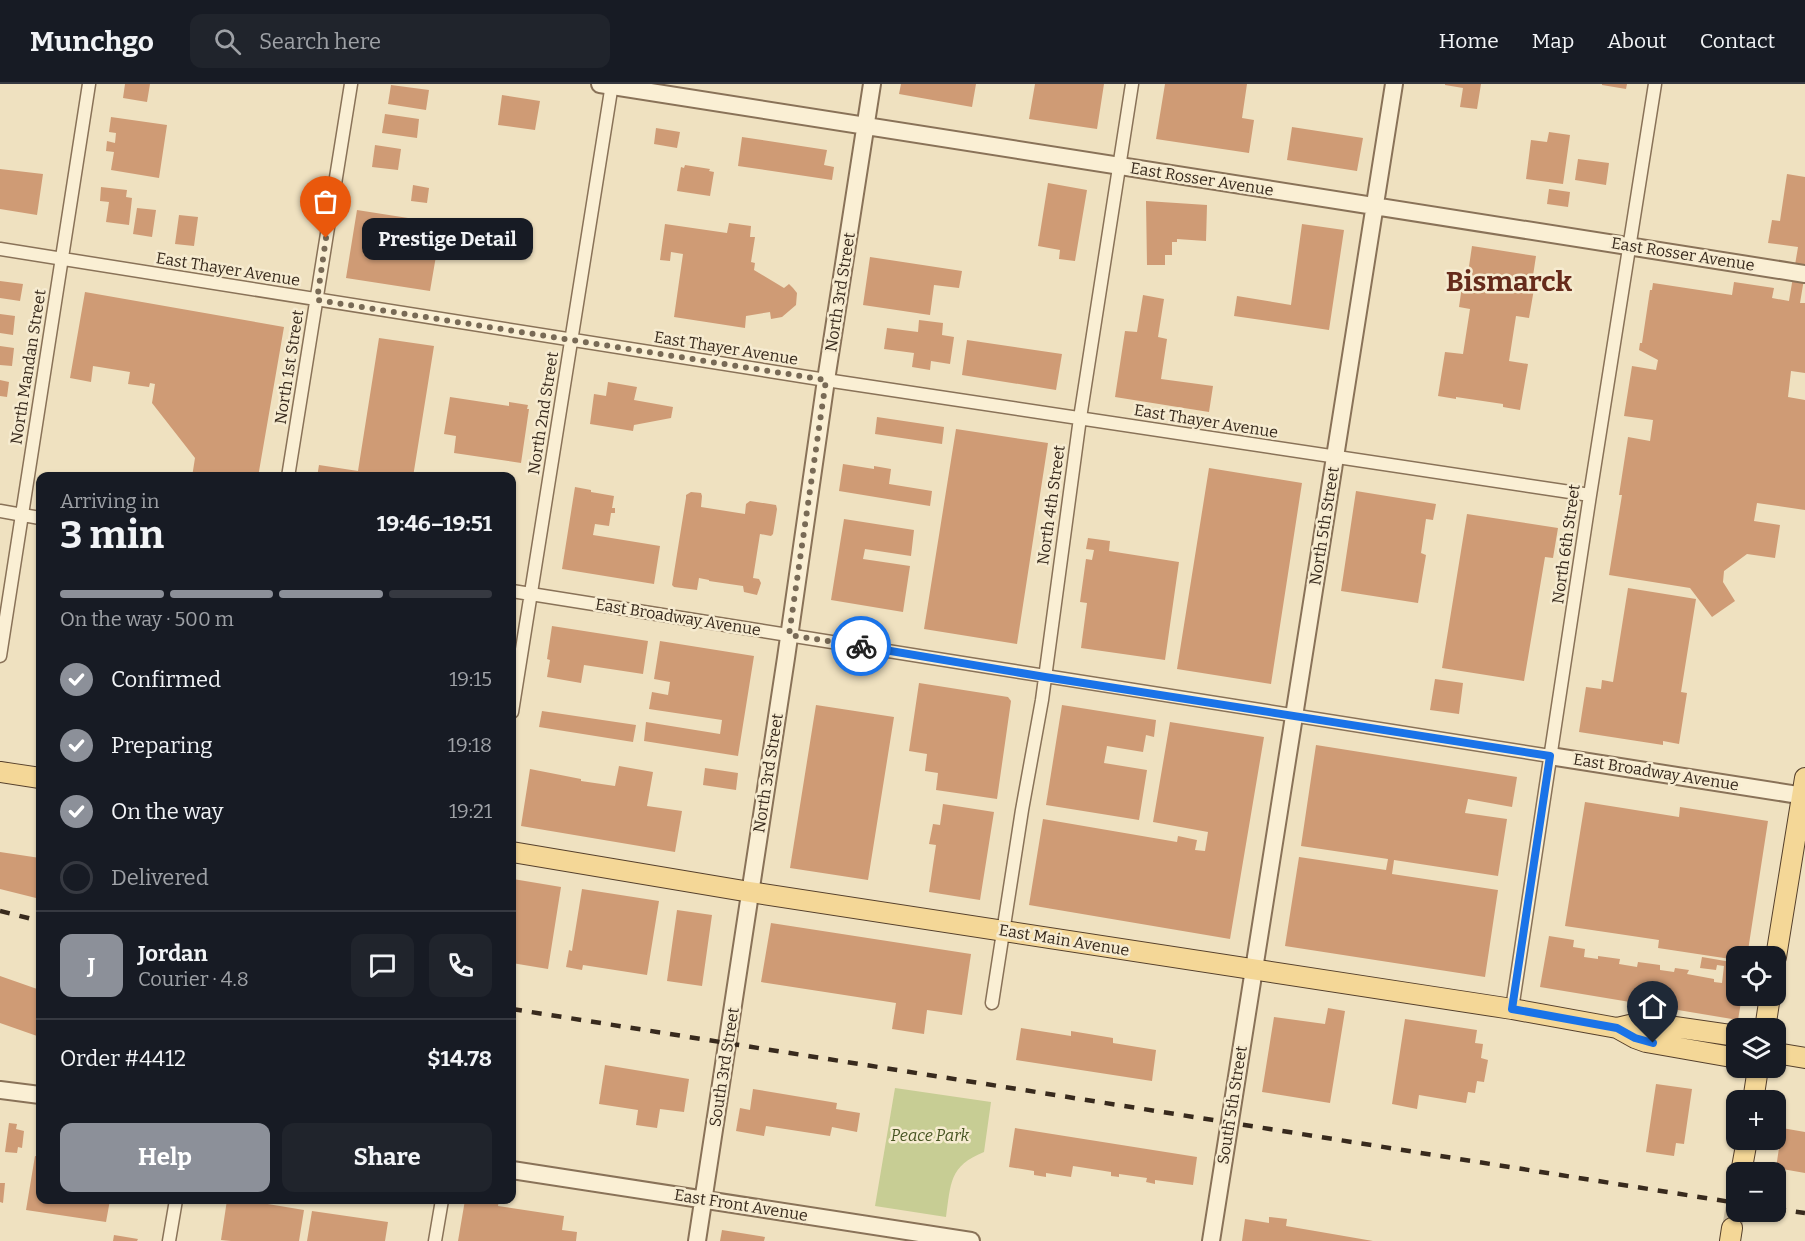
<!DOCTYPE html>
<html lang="en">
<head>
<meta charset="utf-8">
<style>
  body { margin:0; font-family:Bitter,serif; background:#20242c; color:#f1f3f6; height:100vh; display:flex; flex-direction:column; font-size:22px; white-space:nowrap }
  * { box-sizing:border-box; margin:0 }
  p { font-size:20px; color:#9ea1a6 }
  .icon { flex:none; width:33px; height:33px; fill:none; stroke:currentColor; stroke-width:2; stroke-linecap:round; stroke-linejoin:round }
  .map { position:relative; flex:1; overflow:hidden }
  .details { position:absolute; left:36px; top:388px; width:480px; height:732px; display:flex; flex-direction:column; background:#171b24; border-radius:12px; box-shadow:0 2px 4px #0004 }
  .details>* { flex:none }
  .tools { position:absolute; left:1726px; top:862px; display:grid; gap:12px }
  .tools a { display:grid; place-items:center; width:60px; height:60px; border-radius:12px; background:#171b24; box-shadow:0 2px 4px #0004; font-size:30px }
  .pin { position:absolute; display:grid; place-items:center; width:51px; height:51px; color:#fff; margin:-62px -26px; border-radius:50% 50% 50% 0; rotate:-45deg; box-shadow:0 0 6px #0007 }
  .pin .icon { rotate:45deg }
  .courier { position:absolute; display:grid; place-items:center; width:60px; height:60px; margin:-30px; border:4px solid #1a73e8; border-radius:50%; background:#fff; color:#222; box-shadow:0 2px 8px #0007 }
  .bubble { position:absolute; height:42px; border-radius:12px; background:#171b24; box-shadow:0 2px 4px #0004; font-size:20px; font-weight:700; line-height:42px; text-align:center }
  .overview em { font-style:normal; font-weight:700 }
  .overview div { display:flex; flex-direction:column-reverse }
  .overview { display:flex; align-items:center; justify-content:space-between; height:102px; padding:0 24px }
  h1 { font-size:39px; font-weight:700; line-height:45px }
  .bar { display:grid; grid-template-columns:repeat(4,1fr); gap:9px 6px; align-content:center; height:72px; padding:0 24px }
  .bar i { height:8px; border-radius:4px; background:#363941 }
  .bar .on { background:#8c9099 }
  .bar p { grid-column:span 4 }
  .line { display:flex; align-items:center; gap:15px; padding:0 24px; border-top:2px solid #363941 }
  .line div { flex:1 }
  .round { display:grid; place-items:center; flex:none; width:63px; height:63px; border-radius:12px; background:#20242c }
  ol { padding:0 24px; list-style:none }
  li { display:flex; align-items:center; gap:18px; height:66px }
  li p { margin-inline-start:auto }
  li .icon { padding:6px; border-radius:50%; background:#8c9099; color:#fff; stroke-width:4 }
  li:last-child { color:#9ea1a6 }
  li i { width:33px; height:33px; border:3px solid #363941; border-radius:50% }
  .button { display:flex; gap:12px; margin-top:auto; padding:12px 24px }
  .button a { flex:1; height:69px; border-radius:12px; background:#8c9099; color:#fff; font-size:24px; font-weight:700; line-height:69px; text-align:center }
  .button a+a { background:#20242c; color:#f1f3f6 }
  header { display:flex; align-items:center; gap:36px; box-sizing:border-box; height:84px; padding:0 30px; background:#171b24; border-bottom:2px solid #363941 }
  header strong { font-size:28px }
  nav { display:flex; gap:33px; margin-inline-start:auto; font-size:21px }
  .search { width:420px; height:54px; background:#20242c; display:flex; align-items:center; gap:15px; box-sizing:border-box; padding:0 21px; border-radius:12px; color:#9ea1a6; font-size:22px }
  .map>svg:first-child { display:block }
</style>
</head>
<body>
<header>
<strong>Munchgo</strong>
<div class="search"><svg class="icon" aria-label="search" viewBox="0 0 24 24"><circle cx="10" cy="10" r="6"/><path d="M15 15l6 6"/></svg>Search here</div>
<nav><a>Home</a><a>Map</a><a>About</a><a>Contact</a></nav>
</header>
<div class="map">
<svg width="1805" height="1157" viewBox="0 0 1805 1157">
  <rect width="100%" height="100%" fill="#efe1c0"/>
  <!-- green -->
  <path fill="#c7cd94" d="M 895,1004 L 991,1018 L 984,1068 C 949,1082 951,1099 946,1133 L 875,1122 Z"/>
  <!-- building -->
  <path fill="#cf9b75" d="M 125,0 L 150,0 L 147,18 L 123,14 Z
    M 901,0 L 976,0 L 972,23 L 899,10 Z
    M 1035,0 L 1104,0 L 1097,45 L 1029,35 Z
    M 1165,0 L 1247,0 L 1242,34 L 1254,36 L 1249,69 L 1156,55 Z
    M 1445,0 L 1481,0 L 1477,25 L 1460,23 L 1463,4 L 1445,1 Z
    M 1602,0 L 1627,0 L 1626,5 L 1602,1 Z
    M 391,1 L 429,6 L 426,26 L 388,20 Z
    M 502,11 L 540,17 L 535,46 L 498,41 Z
    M 385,30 L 419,35 L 417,54 L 382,49 Z
    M 111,33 L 167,41 L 159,94 L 111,86 L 114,68 L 106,67 L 107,57 L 115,59 L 116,49 L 109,48 Z
    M 1292,43 L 1363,54 L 1357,87 L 1287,76 Z
    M 656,44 L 680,48 L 677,64 L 654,60 Z
    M 1549,48 L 1570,51 L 1563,100 L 1526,95 L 1531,56 L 1547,58 Z
    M 742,53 L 827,66 L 824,81 L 834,83 L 832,96 L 738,82 Z
    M 375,61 L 401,65 L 398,86 L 372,83 Z
    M 1578,75 L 1609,79 L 1606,101 L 1575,96 Z
    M 685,81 L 710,85 L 709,87 L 714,88 L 710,112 L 677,107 L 681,83 L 684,84 Z
    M 0,85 L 43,90 L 37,131 L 0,125 Z
    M 1787,90 L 1805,93 L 1805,189 L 1800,219 L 1805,219 L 1805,289 L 1791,287 L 1788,313 L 1805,316 L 1805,426 L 1757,419 L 1754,437 L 1780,441 L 1775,474 L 1747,470 L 1724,487 L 1723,498 L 1735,517 L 1712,533 L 1690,504 L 1609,491 L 1622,411 L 1619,411 L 1628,353 L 1650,357 L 1653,336 L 1624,332 L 1632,282 L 1656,286 L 1658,276 L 1639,266 L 1640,259 L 1642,259 L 1650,206 L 1652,206 L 1653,199 L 1732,211 L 1734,198 L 1774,204 L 1772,214 L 1789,217 L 1798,163 L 1768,159 L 1772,136 L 1780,137 Z
    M 1048,99 L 1087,106 L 1075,177 L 1059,175 L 1060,166 L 1038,162 Z
    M 413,101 L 429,104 L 427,119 L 411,117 Z
    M 101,103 L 127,106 L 126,113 L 132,114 L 129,141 L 106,138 L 109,118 L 100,117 Z
    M 1549,105 L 1570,108 L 1568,123 L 1547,120 Z
    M 1146,117 L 1207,121 L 1206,157 L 1177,155 L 1177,158 L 1172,158 L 1172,171 L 1165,171 L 1165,181 L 1147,181 Z
    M 137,124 L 156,126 L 152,153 L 133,150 Z
    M 357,126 L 408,134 L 403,164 L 409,165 L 410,159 L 420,160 L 419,169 L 436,172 L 430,207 L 346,194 Z
    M 179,131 L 198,133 L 194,162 L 175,160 Z
    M 729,139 L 751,142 L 750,153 L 755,153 L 751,178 L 755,179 L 754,186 L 784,204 L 789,200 L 793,204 L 797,209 L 796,221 L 782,233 L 771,235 L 770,228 L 746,232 L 745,244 L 674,233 L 683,170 L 671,168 L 670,177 L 660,176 L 665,140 L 727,149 Z
    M 1302,140 L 1344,146 L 1329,246 L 1234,232 L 1237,212 L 1291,221 Z
    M 1472,162 L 1536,172 L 1531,205 L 1534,205 L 1529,234 L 1516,232 L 1509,277 L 1528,280 L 1520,326 L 1503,323 L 1503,320 L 1456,313 L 1456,315 L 1438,312 L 1445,268 L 1463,270 L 1470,225 L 1459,223 L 1463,195 L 1467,196 Z
    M 870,173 L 962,187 L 959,204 L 934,201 L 930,231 L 863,221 Z
    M 0,197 L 23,200 L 20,217 L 0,214 Z
    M 85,208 L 284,243 L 258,393 L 192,393 L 195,374 L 152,319 L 155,300 L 150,299 L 149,303 L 128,300 L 130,288 L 93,282 L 91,298 L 70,294 Z
    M 1143,211 L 1164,215 L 1158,253 L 1167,255 L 1161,295 L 1213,302 L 1209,328 L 1115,313 L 1125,247 L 1137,248 Z
    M 0,230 L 15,232 L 13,251 L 0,249 Z
    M 919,236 L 943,239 L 942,251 L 954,253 L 950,280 L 931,277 L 930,286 L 912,283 L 914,269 L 884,265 L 887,244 L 918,248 Z
    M 379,254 L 434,262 L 413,393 L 317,393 L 319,381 L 358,387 Z
    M 967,256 L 1062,270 L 1056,306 L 962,291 Z
    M 0,262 L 14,264 L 12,282 L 0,281 Z
    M 0,296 L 9,298 L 7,313 L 0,312 Z
    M 608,298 L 637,303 L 634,316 L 673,323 L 671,334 L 634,341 L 633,347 L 590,340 L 594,310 L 606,312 Z
    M 450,313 L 509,322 L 509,318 L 528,321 L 527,325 L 529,325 L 521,379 L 454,369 L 456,352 L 444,350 Z
    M 877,333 L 944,343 L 942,360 L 875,350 Z
    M 956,345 L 1048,359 L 1017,560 L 924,545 Z
    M 843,380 L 874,385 L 874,382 L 891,385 L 889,400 L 932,407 L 930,422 L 839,407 Z
    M 1209,384 L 1302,399 L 1271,600 L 1177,585 Z
    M 575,403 L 591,406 L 591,408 L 614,412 L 612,424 L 615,424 L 615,429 L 611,429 L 609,442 L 595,440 L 593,451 L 660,462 L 654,500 L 562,485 Z
    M 1356,407 L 1436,420 L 1433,436 L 1426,435 L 1421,469 L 1426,471 L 1418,519 L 1341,507 Z
    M 691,408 L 701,409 L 702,412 L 701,423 L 745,430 L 746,420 L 750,417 L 776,421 L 777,425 L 773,450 L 771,452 L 760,450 L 753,494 L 759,495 L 761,499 L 757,511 L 744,508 L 743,502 L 709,497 L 709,496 L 699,494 L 697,506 L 674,503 L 672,501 L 686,414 L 686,411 Z
    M 512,422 L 514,423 L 513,428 L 516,429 L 513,450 L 512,450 Z
    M 1467,430 L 1558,444 L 1553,474 L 1545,473 L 1524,597 L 1442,584 Z
    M 844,435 L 914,446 L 911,472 L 865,465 L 863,475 L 910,482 L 903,528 L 831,516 Z
    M 1088,454 L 1110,457 L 1109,467 L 1179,478 L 1165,576 L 1081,564 L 1087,519 L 1080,518 L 1086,475 L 1092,476 L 1094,466 L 1086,465 Z
    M 1628,504 L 1696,515 L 1681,608 L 1687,609 L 1679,660 L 1663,657 L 1663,661 L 1579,648 L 1586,603 L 1601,605 L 1602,596 L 1613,598 Z
    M 552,542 L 648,557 L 643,590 L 584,581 L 581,599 L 547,593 L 550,576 L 547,575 Z
    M 660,557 L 754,572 L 738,672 L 644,657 L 646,638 L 720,650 L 722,636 L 649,625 L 652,608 L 668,611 L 670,598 L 654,595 Z
    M 1435,595 L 1463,599 L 1459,630 L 1430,626 Z
    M 919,599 L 1008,613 L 1011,617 L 997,715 L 936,706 L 938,689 L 925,687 L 927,670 L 909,667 Z
    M 816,621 L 894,633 L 868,796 L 790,784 Z
    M 1062,621 L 1156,636 L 1154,653 L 1146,651 L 1143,668 L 1107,662 L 1104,679 L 1147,686 L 1139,736 L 1046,721 Z
    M 542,627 L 636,641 L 633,658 L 539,643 Z
    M 1170,638 L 1264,653 L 1230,855 L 1029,821 L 1043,735 L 1177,758 L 1178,752 L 1197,756 L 1195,766 L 1205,767 L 1208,748 L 1153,738 Z
    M 1316,661 L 1517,693 L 1512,723 L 1468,715 L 1465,729 L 1507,735 L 1498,792 L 1394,776 L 1392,790 L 1498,806 L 1485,893 L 1285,862 L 1299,773 L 1386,786 L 1388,775 L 1301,762 Z
    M 619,682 L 653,688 L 647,722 L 682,727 L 675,768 L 521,742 L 530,685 L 581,695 L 581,697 L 615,702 Z
    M 705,684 L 738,689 L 736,706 L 703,701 Z
    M 1585,718 L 1679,733 L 1680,723 L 1768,737 L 1747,873 L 1737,873 L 1737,876 L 1658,864 L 1659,856 L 1565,842 Z
    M 943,720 L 994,728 L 980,816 L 929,808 L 936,761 L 929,760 L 933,740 L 940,741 Z
    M 0,768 L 40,774 L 40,815 L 0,805 Z
    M 513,795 L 561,803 L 548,885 L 512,879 Z
    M 582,805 L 659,817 L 647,891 L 583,881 L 582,886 L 566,883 L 569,866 L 572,867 Z
    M 677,826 L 712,831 L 702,902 L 667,897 Z
    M 771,839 L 971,870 L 962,931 L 927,926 L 924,950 L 892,945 L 896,919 L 761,898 Z
    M 1549,852 L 1574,856 L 1573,863 L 1585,865 L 1584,873 L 1598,875 L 1598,872 L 1620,875 L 1619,880 L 1637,883 L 1638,878 L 1660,881 L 1660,886 L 1674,888 L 1675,884 L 1689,886 L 1687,890 L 1714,895 L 1714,898 L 1722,899 L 1724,882 L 1717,881 L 1716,886 L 1700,884 L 1702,873 L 1737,879 L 1737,912 L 1742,912 L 1738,936 L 1540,903 Z
    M 0,892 L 40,906 L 40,953 L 0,939 Z
    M 1328,924 L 1345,927 L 1330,1019 L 1262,1008 L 1274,933 L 1325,940 Z
    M 1405,935 L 1477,946 L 1475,959 L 1483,960 L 1481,974 L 1488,976 L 1484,998 L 1477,997 L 1475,1009 L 1468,1008 L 1466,1019 L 1419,1011 L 1417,1025 L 1392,1020 Z
    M 1021,944 L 1071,952 L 1071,947 L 1113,954 L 1113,959 L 1156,966 L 1152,997 L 1016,976 Z
    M 605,981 L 689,995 L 684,1028 L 660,1025 L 657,1044 L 636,1041 L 638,1026 L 599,1020 Z
    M 1656,1000 L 1692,1005 L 1684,1060 L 1676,1059 L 1674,1072 L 1646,1068 Z
    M 753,1005 L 837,1019 L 836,1025 L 860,1029 L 857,1048 L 832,1043 L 830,1052 L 766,1042 L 764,1052 L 736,1047 L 740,1024 L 750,1026 Z
    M 9,1039 L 17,1040 L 16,1045 L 24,1047 L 22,1064 L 18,1063 L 17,1069 L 5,1068 Z
    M 1015,1044 L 1197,1073 L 1193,1101 L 1155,1096 L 1155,1100 L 1146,1098 L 1147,1094 L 1119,1090 L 1119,1093 L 1111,1092 L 1111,1088 L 1073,1082 L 1071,1093 L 1046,1089 L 1046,1093 L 1034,1091 L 1034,1087 L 1009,1083 Z
    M 1782,1044 L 1805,1048 L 1805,1089 L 1776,1084 Z
    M 35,1072 L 40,1073 L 40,1116 L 110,1116 L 106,1138 L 26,1126 Z
    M 0,1099 L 5,1099 L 3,1119 L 0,1118 Z
    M 227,1116 L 244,1116 L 304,1126 L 299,1157 L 231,1157 L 221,1156 Z
    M 465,1116 L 499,1116 L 498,1122 L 564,1132 L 562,1146 L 577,1148 L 576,1157 L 458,1157 Z
    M 312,1127 L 388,1138 L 385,1157 L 307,1157 Z
    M 1269,1133 L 1287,1135 L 1286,1142 L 1373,1157 L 1242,1157 L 1245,1135 L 1269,1139 Z
    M 722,1146 L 765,1153 L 764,1157 L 720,1157 Z
    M 114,1151 L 138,1155 L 137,1157 L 113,1157 Z"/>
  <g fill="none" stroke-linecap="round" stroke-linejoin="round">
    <!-- primary-tunnel -->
    <path stroke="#cabc9f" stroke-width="20" stroke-dasharray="20 10" stroke-linecap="butt" d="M 1732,1144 L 1737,1116"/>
    <defs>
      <path id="minor" d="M 0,165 L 826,296 L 1590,411
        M 288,393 L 351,0
        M 0,427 L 40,434
        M 512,507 C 858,561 1204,619 1550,672
        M 0,572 L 89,0
        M 512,628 L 612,0
        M 992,919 L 1022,726 L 1042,616 L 1080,334 L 1132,0
        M 1512,925 L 1590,411 L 1655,0
        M 169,1157 L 176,1116
        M 435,1157 L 442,1116"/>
      <path id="tertiary" d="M 600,0 L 1805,190
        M 1550,672 L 1805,712
        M 0,1006 L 40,1011
        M 512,1086 L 971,1157
        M 697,1157 L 786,574 L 826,296 L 872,0
        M 1211,1157 L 1394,0"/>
      <path id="primary" d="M 0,688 L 40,694
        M 512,768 L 750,808 L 1512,925 L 1617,944 L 1635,954 L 1646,958 L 1737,974
        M 1776,873 L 1805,694
        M 1617,944 L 1634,940 L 1648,939 L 1737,952
        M 1765,945 L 1770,912
        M 1776,969 L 1805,974
        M 1753,1017 L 1758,984
        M 1741,1089 L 1747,1056
        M 1730,1157 L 1732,1144"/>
    </defs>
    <!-- minor casing -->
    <use href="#minor" stroke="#897258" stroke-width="15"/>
    <!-- tertiary casing -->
    <use href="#tertiary" stroke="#897258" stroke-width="20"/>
    <!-- primary casing -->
    <use href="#primary" stroke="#56402c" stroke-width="22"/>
    <!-- minor -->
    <use href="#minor" stroke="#faefd4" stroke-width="12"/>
    <!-- tertiary -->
    <use href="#tertiary" stroke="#faefd4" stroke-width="16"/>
    <!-- primary -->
    <use href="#primary" stroke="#f4d797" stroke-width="20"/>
    <!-- rail -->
    <path stroke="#382a1d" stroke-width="4.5" stroke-dasharray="10 10" stroke-linecap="butt" d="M 0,827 L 40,837
      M 512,925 L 1737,1119
      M 1776,1125 L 1805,1129"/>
  </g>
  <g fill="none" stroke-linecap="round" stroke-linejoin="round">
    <!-- done -->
    <path stroke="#786a56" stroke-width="6" stroke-dasharray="0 10.8" d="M 326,154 L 317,216 L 826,296 L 789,551 L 861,562"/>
    <!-- route -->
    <path stroke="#1a73e8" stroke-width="8" d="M 861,562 L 1045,593 L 1550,672 L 1512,925 L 1617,944 L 1635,954 L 1653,959"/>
  </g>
  <g text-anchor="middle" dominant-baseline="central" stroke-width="5" stroke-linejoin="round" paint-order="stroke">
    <!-- street labels -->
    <g font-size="16" fill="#382a1d" stroke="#f6ebd0">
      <text transform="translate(1202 95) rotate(9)">East Rosser Avenue</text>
      <text transform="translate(1683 170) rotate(9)">East Rosser Avenue</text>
      <text transform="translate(228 185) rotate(9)">East Thayer Avenue</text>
      <text transform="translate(840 208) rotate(-81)">North 3rd Street</text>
      <text transform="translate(726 264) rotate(9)">East Thayer Avenue</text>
      <text transform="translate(28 283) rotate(-81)">North Mandan Street</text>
      <text transform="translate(289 283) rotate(-81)">North 1st Street</text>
      <text transform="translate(543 329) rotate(-81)">North 2nd Street</text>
      <text transform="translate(1206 337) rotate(9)">East Thayer Avenue</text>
      <text transform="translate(1051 421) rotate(-82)">North 4th Street</text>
      <text transform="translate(1324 442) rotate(-81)">North 5th Street</text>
      <text transform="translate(1566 460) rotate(-82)">North 6th Street</text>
      <text transform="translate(678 533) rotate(9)">East Broadway Avenue</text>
      <text transform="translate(1656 688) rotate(9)">East Broadway Avenue</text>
      <text transform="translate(768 689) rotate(-81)">North 3rd Street</text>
      <text transform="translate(1064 856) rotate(9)">East Main Avenue</text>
      <text transform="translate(724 983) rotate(-81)">South 3rd Street</text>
      <text transform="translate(1232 1021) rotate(-81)">South 5th Street</text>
      <text transform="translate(741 1121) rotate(9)">East Front Avenue</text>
    </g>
    <!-- park labels -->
    <g font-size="16" font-style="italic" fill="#485522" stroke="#f6ebd0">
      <text x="930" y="1051">Peace Park</text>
    </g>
    <!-- town labels -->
    <g font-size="28" font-weight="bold" fill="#662b1b" stroke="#f6ebd0">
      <text x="1509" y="197">Bismarck</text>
    </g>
  </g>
</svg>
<div class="tools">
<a><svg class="icon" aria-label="locate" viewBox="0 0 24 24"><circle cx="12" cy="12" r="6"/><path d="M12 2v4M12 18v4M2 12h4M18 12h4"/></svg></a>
<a><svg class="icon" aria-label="layers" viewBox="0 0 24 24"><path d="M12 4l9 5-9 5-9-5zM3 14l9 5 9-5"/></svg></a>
<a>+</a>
<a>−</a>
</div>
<div class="pin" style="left:326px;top:154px;background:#ea580c"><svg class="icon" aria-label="bag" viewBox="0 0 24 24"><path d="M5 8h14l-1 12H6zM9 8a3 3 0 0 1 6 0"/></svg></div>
<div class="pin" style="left:1653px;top:959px;background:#1f2937"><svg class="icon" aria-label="home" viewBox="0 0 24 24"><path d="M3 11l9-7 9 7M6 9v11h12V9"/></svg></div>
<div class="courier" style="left:861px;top:562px"><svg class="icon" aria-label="bike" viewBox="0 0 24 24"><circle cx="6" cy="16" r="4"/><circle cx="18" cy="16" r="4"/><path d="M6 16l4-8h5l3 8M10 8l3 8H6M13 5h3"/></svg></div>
<div class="bubble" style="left:362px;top:134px;width:171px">Prestige Detail</div>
<section class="details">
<div class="overview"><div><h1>3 min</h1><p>Arriving in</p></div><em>19:46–19:51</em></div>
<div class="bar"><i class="on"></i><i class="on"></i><i class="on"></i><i></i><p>On the way · 500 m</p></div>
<ol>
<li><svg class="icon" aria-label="check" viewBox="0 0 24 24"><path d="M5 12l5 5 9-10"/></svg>Confirmed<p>19:15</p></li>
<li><svg class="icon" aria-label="check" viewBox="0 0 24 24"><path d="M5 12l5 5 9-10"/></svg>Preparing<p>19:18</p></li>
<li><svg class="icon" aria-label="check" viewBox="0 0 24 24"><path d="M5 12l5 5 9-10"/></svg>On the way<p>19:21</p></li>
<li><i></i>Delivered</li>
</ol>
<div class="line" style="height:108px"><b class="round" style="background:#8c9099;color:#fff">J</b><div><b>Jordan</b><p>Courier · 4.8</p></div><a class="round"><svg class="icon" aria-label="chat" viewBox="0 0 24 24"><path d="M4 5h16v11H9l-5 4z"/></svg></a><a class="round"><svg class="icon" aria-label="phone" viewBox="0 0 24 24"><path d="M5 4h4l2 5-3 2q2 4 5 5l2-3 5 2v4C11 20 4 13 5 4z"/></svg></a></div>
<div class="line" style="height:78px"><div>Order #4412</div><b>$14.78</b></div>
<div class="button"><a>Help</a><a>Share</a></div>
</section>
</div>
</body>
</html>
